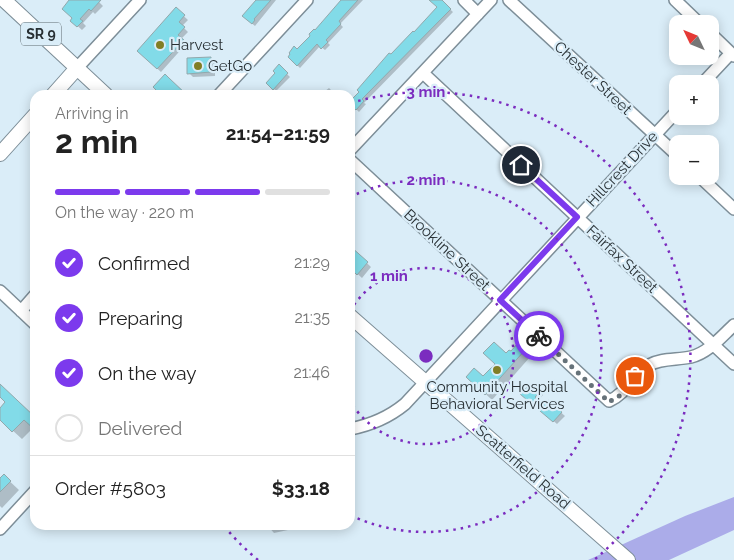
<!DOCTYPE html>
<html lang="en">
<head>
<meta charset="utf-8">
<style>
  body { margin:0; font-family:Raleway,sans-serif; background:#f2f2f2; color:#222; height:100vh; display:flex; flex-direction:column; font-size:19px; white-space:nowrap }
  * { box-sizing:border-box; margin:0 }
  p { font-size:16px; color:#767676 }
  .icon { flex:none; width:28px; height:28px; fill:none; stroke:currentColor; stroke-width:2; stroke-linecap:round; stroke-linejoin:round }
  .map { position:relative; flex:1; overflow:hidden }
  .drawer { position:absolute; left:30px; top:90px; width:325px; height:440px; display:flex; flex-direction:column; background:#fff; border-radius:15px; box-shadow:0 2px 12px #0003 }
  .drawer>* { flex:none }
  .needle { width:32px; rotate:313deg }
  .controls { position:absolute; left:669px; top:15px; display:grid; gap:10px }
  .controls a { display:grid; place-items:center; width:50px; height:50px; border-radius:10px; background:#fff; box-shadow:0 2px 12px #0003; font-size:25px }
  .pin { position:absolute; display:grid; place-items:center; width:42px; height:42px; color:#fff; margin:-21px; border:2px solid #fff; border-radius:50%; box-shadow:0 1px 5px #0007 }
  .courier { position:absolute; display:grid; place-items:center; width:50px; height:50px; margin:-25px; border:4px solid #7c3aed; border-radius:50%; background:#fff; color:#222; box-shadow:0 1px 6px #0007 }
  .summary em { font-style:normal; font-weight:700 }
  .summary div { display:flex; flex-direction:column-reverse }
  .summary { display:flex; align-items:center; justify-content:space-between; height:85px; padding:0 25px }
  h1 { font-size:32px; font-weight:700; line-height:38px }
  .bar { display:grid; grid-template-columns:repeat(4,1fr); gap:8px 5px; align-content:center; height:60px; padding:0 25px }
  .bar i { height:6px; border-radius:4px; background:#e0e0e0 }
  .bar .current { background:#7c3aed }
  .bar p { grid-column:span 4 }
  .line { display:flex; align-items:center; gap:12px; padding:0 25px; border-top:1px solid #e0e0e0 }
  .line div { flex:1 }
  ol { padding:0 25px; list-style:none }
  li { display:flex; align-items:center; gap:15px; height:55px }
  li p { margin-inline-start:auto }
  li .icon { padding:5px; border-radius:50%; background:#7c3aed; color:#fff; stroke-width:4 }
  li:last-child { color:#767676 }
  li i { width:28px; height:28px; border:2px solid #e0e0e0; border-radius:50% }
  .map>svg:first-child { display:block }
</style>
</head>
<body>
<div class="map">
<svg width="734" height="560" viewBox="0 0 734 560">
  <rect width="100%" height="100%" fill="#daedf8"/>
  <!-- water -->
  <path fill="#abace9" d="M 734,497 L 734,530 L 669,560 L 588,560 L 685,516 Z"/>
  <!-- shadow -->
  <path fill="#0003" d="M 71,0 L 97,0 L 103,6 L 95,14 L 93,12 L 83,23 L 86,26 L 82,30 L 72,21 L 74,18 Z
    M 258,0 L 276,0 L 255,26 L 243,16 Z
    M 343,0 L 363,0 L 340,24 L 343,27 L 328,43 L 330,45 L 325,50 L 320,46 L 300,68 L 289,57 L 315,32 Z
    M 434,0 L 440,0 L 453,12 L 364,103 L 366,104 L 359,112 L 350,103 L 391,56 L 414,34 L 439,7 Z
    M 176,9 L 188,20 L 182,26 L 188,32 L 181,39 L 186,44 L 161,72 L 138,51 Z
    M 211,59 L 215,63 L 215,76 L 193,77 L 189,73 Z
    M 279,66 L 290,77 L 276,91 L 268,83 L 277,73 Z
    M 329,88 L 336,95 L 326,95 L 324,92 Z
    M 350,219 L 354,223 L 350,228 Z
    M 350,247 L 371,267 L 362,278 L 350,267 Z
    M 518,345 L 530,357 L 492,400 L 468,377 L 483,378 Z
    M 0,386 L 35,418 L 35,429 L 33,428 L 22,439 L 0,419 L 0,410 L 7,403 L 0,396 Z
    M 534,387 L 543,395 L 538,401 L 544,406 L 548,401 L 565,416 L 557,424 L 526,397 Z
    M 35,442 L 35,452 L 30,447 Z
    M 4,476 L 19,490 L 2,508 L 0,506 L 0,480 Z
    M 350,485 L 354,502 L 350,503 Z
    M 267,525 L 292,525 L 287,526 L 288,530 L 274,533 Z"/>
  <!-- building -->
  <path fill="#82dbe8" stroke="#92a8ac" d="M 69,0 L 101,0 L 91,11 L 89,9 L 80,19 L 83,21 L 77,27 L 70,21 L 72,18 L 62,9 Z
    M 256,0 L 271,0 L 254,19 L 255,20 L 252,24 L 242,16 Z
    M 341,0 L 358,0 L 339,21 L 341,24 L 326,40 L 328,42 L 321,49 L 317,44 L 297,66 L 288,57 L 290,54 L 289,53 L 294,46 L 297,49 L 310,36 L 309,34 L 314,29 L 315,30 Z
    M 429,0 L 442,0 L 451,9 L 362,99 L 364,101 L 356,110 L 350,105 L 350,101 L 359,92 L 357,90 L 389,53 L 391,54 L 413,31 L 414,32 L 437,7 Z
    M 176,7 L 185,15 L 179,22 L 185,27 L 178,35 L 184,40 L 157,69 L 137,51 Z
    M 211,57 L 211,72 L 187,74 L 187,58 Z
    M 279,64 L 288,73 L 273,90 L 266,83 L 275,73 L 273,71 Z
    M 165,74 L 169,78 L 187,95 L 161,95 L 153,87 Z
    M 350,246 L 368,262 L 357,275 L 350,268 Z
    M 494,342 L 506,353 L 509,350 L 511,351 L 518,343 L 525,350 L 485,395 L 466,377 L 474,368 L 483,376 L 495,364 L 483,353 Z
    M 0,384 L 35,417 L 35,430 L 24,420 L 12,432 L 0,420 L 0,408 L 5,402 L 0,397 Z
    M 534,385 L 541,391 L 535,397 L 544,404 L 548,400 L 562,412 L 553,422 L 520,394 L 528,386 L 531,388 Z
    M 4,474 L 11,481 L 0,492 L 0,478 Z"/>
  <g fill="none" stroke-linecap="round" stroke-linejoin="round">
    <defs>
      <path id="minor" d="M 464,0 L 478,14
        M 509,0 L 678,156
        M 675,0 L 700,24
        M 710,33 L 734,56
        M 77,68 L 140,0
        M 423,73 L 734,364
        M 702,84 L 731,53
        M 219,95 L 307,0
        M 350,150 L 491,0
        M 350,160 L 609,401 C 629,392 631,374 649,365 C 661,358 677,360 691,357 C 708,353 721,337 734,325
        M 699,176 L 734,209
        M 0,291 L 35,324
        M 21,311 L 35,295
        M 350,429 C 371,425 388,418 405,404 L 678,110
        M 0,529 L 35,491"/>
      <path id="major" d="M 4,0 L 106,95
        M 53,95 L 77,68
        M 0,154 L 35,115
        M 350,316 L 628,560"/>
    </defs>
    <!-- minor casing -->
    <use href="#minor" stroke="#7d8e98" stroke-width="14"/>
    <!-- major casing -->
    <use href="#major" stroke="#7d8e98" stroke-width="16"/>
    <!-- minor -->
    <use href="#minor" stroke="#fff" stroke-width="11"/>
    <!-- major -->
    <use href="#major" stroke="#fff" stroke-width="14"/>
  </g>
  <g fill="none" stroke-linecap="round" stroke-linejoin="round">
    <!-- done -->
    <path stroke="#667279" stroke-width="5" stroke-dasharray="0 9" d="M 539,336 L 609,402 L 621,395 L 635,376"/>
    <!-- route -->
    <path stroke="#7c3aed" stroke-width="6" d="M 521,165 L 577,217 L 500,300 L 539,336"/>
  </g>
  <!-- distance rings -->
  <g fill="none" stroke="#7b2cbf" stroke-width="2.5" stroke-dasharray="2.5 5">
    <path d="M350 311A88 88 0 1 1 350 401"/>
    <path d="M350 197A176 176 0 1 1 350 515"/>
    <path d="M258 560A264 264 0 0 1 224 526M351 103A264 264 0 0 1 594 560"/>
  </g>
  <!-- markers -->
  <g fill="#817e25" stroke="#daedf8" stroke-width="2">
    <circle cx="160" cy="45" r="5"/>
    <circle cx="198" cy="66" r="5"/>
    <circle cx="497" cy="370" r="5"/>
  </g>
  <g text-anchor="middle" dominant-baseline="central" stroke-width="4.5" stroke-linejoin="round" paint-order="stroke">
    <!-- shield labels -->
    <rect fill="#daedf8" stroke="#5d696f" stroke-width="1" x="21" y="22.5" width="40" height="23" rx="4"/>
    <g font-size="14" font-weight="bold" fill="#283034">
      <text x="41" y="34">SR 9</text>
    </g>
    <!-- poi labels -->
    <g font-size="15" fill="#283034" stroke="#daedf8" text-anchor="start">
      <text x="170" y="45">Harvest</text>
      <text x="208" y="66">GetGo</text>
      <text x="497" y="387" text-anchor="middle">Community Hospital<tspan x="497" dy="17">Behavioral Services</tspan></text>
    </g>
    <!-- street labels -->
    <g font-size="15" fill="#283034" stroke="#daedf8">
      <text transform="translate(593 78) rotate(43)">Chester Street</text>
      <text transform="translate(622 169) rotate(-47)">Hillcrest Drive</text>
      <text transform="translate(447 250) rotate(43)">Brookline Street</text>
      <text transform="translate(622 259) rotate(43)">Fairfax Street</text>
      <text transform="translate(523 467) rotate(41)">Scatterfield Road</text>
    </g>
  </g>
  <circle cx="426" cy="356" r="8" fill="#7b2cbf" stroke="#daedf8" stroke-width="2.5"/>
  <g font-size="15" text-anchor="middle" font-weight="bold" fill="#7b2cbf" stroke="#daedf8" stroke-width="4.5" stroke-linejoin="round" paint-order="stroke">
    <text x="426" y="97">3 min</text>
    <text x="426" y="185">2 min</text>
    <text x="389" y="281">1 min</text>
  </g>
</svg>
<div class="controls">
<a><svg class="needle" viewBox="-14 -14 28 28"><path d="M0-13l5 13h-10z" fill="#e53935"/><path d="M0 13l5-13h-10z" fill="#767676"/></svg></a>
<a>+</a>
<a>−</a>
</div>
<div class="pin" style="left:635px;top:376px;background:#ea580c"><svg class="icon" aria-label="bag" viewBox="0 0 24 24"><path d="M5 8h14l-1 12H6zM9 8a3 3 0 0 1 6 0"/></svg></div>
<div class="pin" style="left:521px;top:165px;background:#1f2937"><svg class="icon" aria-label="home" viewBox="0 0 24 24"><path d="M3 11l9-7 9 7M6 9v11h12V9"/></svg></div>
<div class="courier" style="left:539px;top:336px"><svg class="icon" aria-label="bike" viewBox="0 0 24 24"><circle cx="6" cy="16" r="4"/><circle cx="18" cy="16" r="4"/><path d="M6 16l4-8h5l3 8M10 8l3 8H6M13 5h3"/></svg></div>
<section class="drawer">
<div class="summary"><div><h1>2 min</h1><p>Arriving in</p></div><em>21:54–21:59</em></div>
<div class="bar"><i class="current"></i><i class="current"></i><i class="current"></i><i></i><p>On the way · 220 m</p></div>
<ol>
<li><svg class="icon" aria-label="check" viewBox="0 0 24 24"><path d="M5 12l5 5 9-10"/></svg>Confirmed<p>21:29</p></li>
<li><svg class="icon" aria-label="check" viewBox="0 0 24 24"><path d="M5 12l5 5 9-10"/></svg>Preparing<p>21:35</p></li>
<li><svg class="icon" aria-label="check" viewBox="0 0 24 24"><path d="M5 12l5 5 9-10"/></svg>On the way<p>21:46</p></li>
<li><i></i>Delivered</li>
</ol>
<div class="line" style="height:65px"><div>Order #5803</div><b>$33.18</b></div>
</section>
</div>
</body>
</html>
